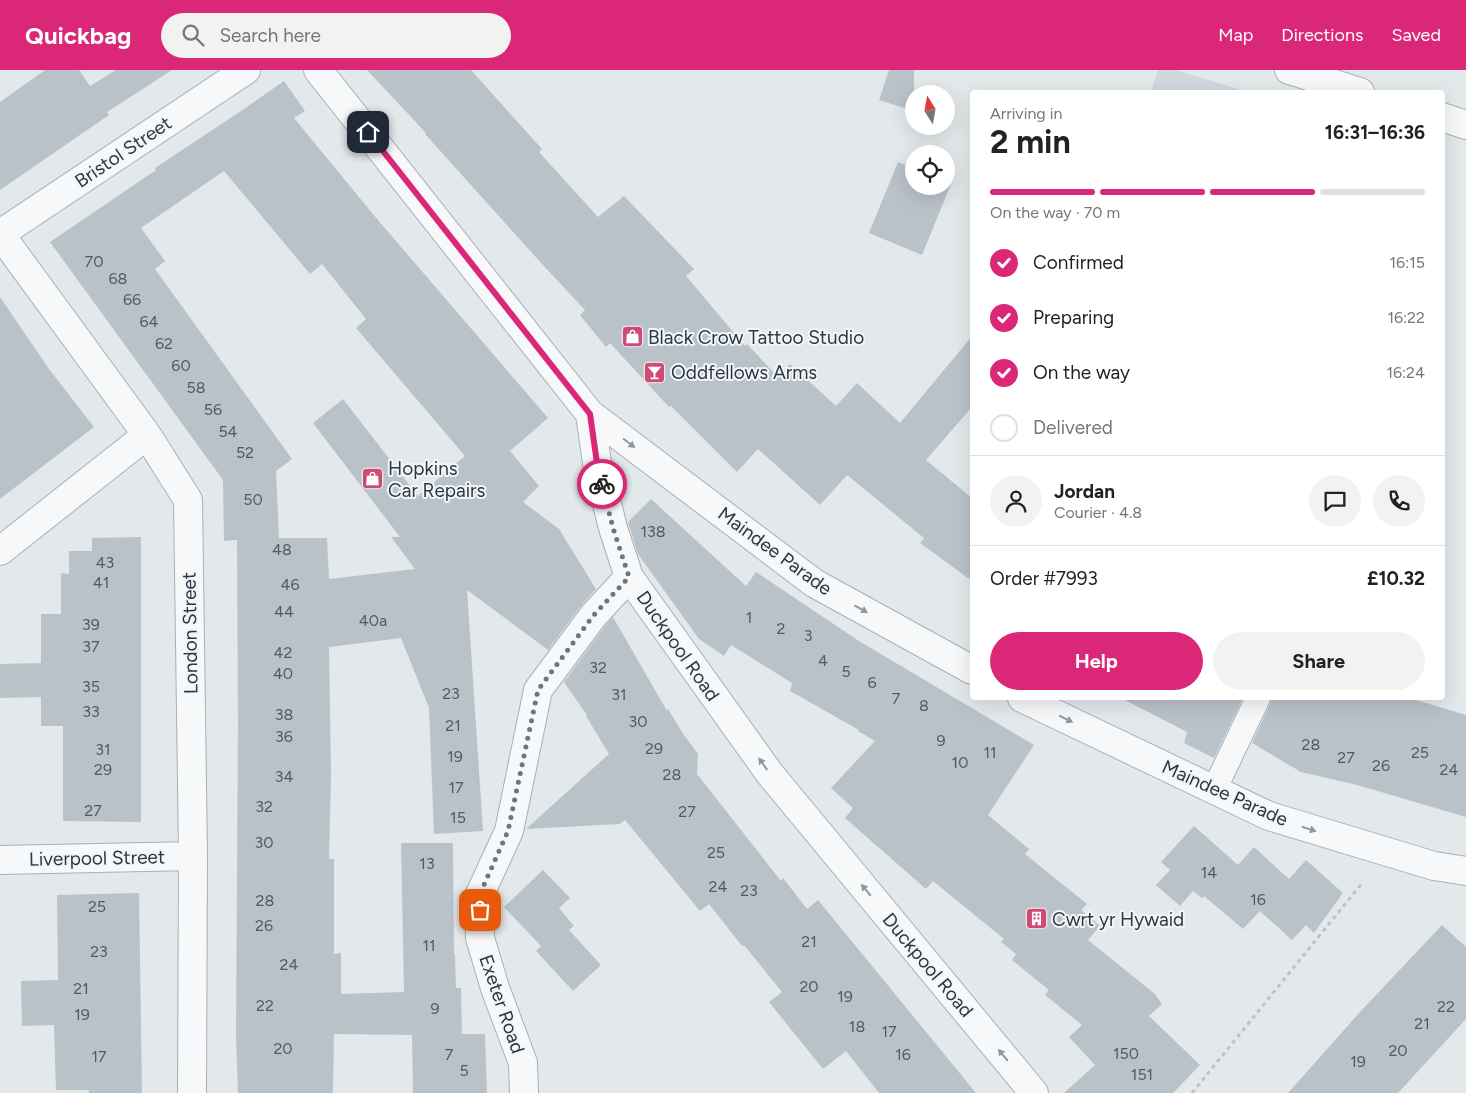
<!DOCTYPE html>
<html lang="en">
<head>
<meta charset="utf-8">
<style>
  body { margin:0; font-family:Figtree,sans-serif; background:#f2f2f2; color:#222; height:100vh; display:flex; flex-direction:column; font-size:19px; white-space:nowrap }
  * { box-sizing:border-box; margin:0 }
  p { font-size:16px; color:#767676 }
  .icon { flex:none; width:28px; height:28px; fill:none; stroke:currentColor; stroke-width:2; stroke-linecap:round; stroke-linejoin:round }
  .map { position:relative; flex:1; overflow:hidden }
  .details { position:absolute; left:970px; top:20px; width:475px; height:610px; display:flex; flex-direction:column; background:#fff; border-radius:5px; box-shadow:0 5px 20px #0002 }
  .details>* { flex:none }
  .needle { width:32px; rotate:349deg }
  .buttons { position:absolute; left:905px; top:15px; display:grid; gap:10px }
  .buttons a { display:grid; place-items:center; width:50px; height:50px; border-radius:50%; background:#fff; box-shadow:0 5px 20px #0002; font-size:25px }
  .pin { position:absolute; display:grid; place-items:center; width:42px; height:42px; color:#fff; margin:-21px; border-radius:10px; box-shadow:0 2px 8px #0006 }
  .courier { position:absolute; display:grid; place-items:center; width:50px; height:50px; margin:-25px; border:4px solid #db2777; border-radius:50%; background:#fff; color:#222; box-shadow:0 1px 6px #0007 }
  .headline em { font-style:normal; font-weight:700 }
  .headline div { display:flex; flex-direction:column-reverse }
  .headline { display:flex; align-items:center; justify-content:space-between; height:85px; padding:0 20px }
  h1 { font-size:32px; font-weight:700; line-height:38px }
  .bar { display:grid; grid-template-columns:repeat(4,1fr); gap:8px 5px; align-content:center; height:60px; padding:0 20px }
  .bar i { height:6px; border-radius:4px; background:#e0e0e0 }
  .bar .active { background:#db2777 }
  .bar p { grid-column:span 4 }
  .line { display:flex; align-items:center; gap:12px; padding:0 20px; border-top:1px solid #e0e0e0 }
  .line div { flex:1 }
  .round { display:grid; place-items:center; flex:none; width:52px; height:52px; border-radius:26px; background:#f2f2f2 }
  ol { padding:0 20px; list-style:none }
  li { display:flex; align-items:center; gap:15px; height:55px }
  li p { margin-inline-start:auto }
  li .icon { padding:5px; border-radius:50%; background:#db2777; color:#fff; stroke-width:4 }
  li:last-child { color:#767676 }
  li i { width:28px; height:28px; border:2px solid #e0e0e0; border-radius:50% }
  .button { display:flex; gap:10px; margin-top:auto; padding:10px 20px }
  .button a { flex:1; height:58px; border-radius:30px; background:#db2777; color:#fff; font-size:20px; font-weight:700; line-height:58px; text-align:center }
  .button a+a { background:#f2f2f2; color:#222 }
  header { display:flex; align-items:center; gap:30px; box-sizing:border-box; height:70px; padding:0 25px; background:#db2777; color:#fff }
  header strong { font-size:24px }
  nav { display:flex; gap:28px; margin-inline-start:auto; font-size:18px }
  .search { width:350px; height:45px; background:#f2f2f2; display:flex; align-items:center; gap:12px; box-sizing:border-box; padding:0 18px; border-radius:28px; color:#767676; font-size:19px }
  .map>svg:first-child { display:block }
</style>
</head>
<body>
<header>
<strong>Quickbag</strong>
<div class="search"><svg class="icon" aria-label="search" viewBox="0 0 24 24"><circle cx="10" cy="10" r="6"/><path d="M15 15l6 6"/></svg>Search here</div>
<nav><a>Map</a><a>Directions</a><a>Saved</a></nav>
</header>
<div class="map">
<svg width="1466" height="1023" viewBox="0 0 1466 1023">
  <rect width="100%" height="100%" fill="#e3e8eb"/>
  <!-- built -->
  <path fill="#d1d7dd" d="M 1158,0 L 1176,0 L 1248,22 L 1151,22 Z"/>
  <!-- building -->
  <path fill="#bac2c9" fill-rule="evenodd" d="M 45,0 L 79,0 L 90,16 L 116,0 L 172,0 L 107,42 L 109,45 L 0,120 L 0,32 Z
    M 367,0 L 471,0 L 542,79 L 539,82 L 598,147 L 624,126 L 694,199 L 686,206 L 745,276 L 747,274 L 778,307 L 790,294 L 836,336 L 857,313 L 900,353 L 972,266 L 972,337 L 926,390 L 972,428 L 972,511 L 920,473 L 924,468 L 847,405 L 820,435 L 758,379 L 737,402 L 671,336 L 669,337 L 610,273 L 606,277 L 580,245 L 585,240 L 542,194 L 425,64 L 426,63 Z
    M 889,0 L 914,0 L 914,41 L 879,30 Z
    M 284,11 L 305,41 L 294,48 L 377,149 L 548,348 L 510,381 L 539,416 L 523,432 L 559,459 L 596,519 L 580,537 L 548,580 L 467,520 L 483,761 L 434,764 L 429,638 L 401,568 L 329,577 L 331,704 L 329,789 L 334,789 L 334,884 L 341,883 L 341,924 L 404,922 L 401,773 L 453,773 L 454,885 L 455,884 L 456,918 L 461,918 L 462,964 L 485,964 L 487,1023 L 413,1023 L 412,965 L 334,964 L 333,1023 L 238,1023 L 236,965 L 238,655 L 237,470 L 224,471 L 223,410 L 50,172 L 156,100 L 155,98 L 244,39 ZM 224,101 L 310,204 L 322,194 L 366,249 L 356,258 L 465,386 L 418,426 L 343,329 L 313,353 L 400,467 L 391,467 L 415,499 L 329,509 L 327,468 L 279,468 L 276,401 L 292,389 L 155,199 L 165,191 L 141,158 Z
    M 898,92 L 914,98 L 914,116 L 946,116 L 946,112 L 951,114 L 922,185 L 869,163 Z
    M 0,227 L 49,299 L 94,357 L 0,429 Z
    M 651,429 L 746,516 L 756,502 L 859,571 L 1034,675 L 988,745 L 1029,779 L 1025,784 L 1087,834 L 1081,840 L 1100,856 L 1088,870 L 1155,924 L 1162,934 L 1149,946 L 1200,995 L 1173,1023 L 1064,1023 L 1095,995 L 1069,967 L 1082,955 L 1045,925 L 1049,920 L 1012,890 L 1016,884 L 1001,872 L 1004,869 L 933,811 L 926,819 L 845,748 L 853,738 L 831,718 L 875,671 L 858,661 L 859,660 L 790,621 L 792,613 L 731,575 L 724,586 L 699,569 L 638,484 L 628,452 Z
    M 141,467 L 141,752 L 63,751 L 63,656 L 41,656 L 41,627 L 0,628 L 0,594 L 41,593 L 41,544 L 61,544 L 61,503 L 69,504 L 69,481 L 92,481 L 92,468 Z
    M 613,547 L 667,641 L 668,639 L 684,665 L 698,684 L 697,704 L 781,811 L 783,808 L 807,839 L 818,830 L 976,1023 L 879,1023 L 846,981 L 823,999 L 769,932 L 782,922 L 744,875 L 742,876 L 709,834 L 700,841 L 625,750 L 620,754 L 526,759 L 609,684 L 586,646 L 587,645 L 564,612 L 605,556 Z
    M 1121,628 L 1243,628 L 1214,688 L 1184,673 L 1187,662 Z
    M 1272,628 L 1409,628 L 1466,645 L 1466,747 L 1357,715 L 1301,702 L 1252,673 L 1270,634 Z
    M 1194,756 L 1238,795 L 1254,777 L 1289,809 L 1306,790 L 1343,823 L 1314,863 L 1306,855 L 1292,870 L 1260,841 L 1243,859 L 1204,826 L 1202,828 L 1193,821 L 1180,836 L 1156,815 L 1170,800 L 1161,792 Z
    M 543,800 L 570,828 L 559,838 L 574,856 L 569,860 L 601,895 L 573,921 L 536,881 L 541,876 L 504,837 Z
    M 139,823 L 142,1023 L 89,1023 L 89,1020 L 56,1020 L 54,955 L 22,956 L 21,911 L 58,910 L 57,825 Z
    M 1442,855 L 1466,877 L 1466,949 L 1398,1023 L 1288,1023 L 1360,942 Z"/>
  <g fill="none" stroke-linecap="round" stroke-linejoin="round">
    <defs>
      <path id="service" d="M 1214,720 L 1258,628"/>
      <path id="minor" d="M 1289,0 L 1360,22
        M 1442,47 L 1466,55
        M 0,164 L 147,365 L 188,430 L 193,786 L 192,1023
        M 0,164 L 246,0
        M 0,481 L 147,365
        M 0,790 L 193,786
        M 524,1023 L 523,993 L 495,918 L 480,868 L 479,826 L 509,761 L 538,620 L 593,546 L 629,507"/>
      <path id="tertiary" d="M 318,0 L 590,344 L 597,393 L 613,458 L 629,507 L 770,704 L 1034,1023
        M 590,344 L 814,513 L 972,600
        M 1022,628 L 1269,746 L 1434,796 L 1466,801"/>
    </defs>
    <!-- service casing -->
    <use href="#service" stroke="#a8b0b6" stroke-width="26"/>
    <!-- minor casing -->
    <use href="#minor" stroke="#a8b0b6" stroke-width="30"/>
    <!-- tertiary casing -->
    <use href="#tertiary" stroke="#a8b0b6" stroke-width="30"/>
    <!-- path -->
    <path stroke="#bdc2c6" stroke-width="3" stroke-dasharray="4 4" stroke-linecap="butt" d="M 1192,1023 L 1363,812"/>
    <!-- service -->
    <use href="#service" stroke="#f6f8f9" stroke-width="24"/>
    <!-- minor -->
    <use href="#minor" stroke="#f6f8f9" stroke-width="28"/>
    <!-- tertiary -->
    <use href="#tertiary" stroke="#f6f8f9" stroke-width="28"/>
  </g>
  <!-- one-way arrows -->
  <defs><path id="oneway-solid" d="M-6-.8H1V-3.2L6.5 0L1 3.2V.8H-6Z" transform="scale(1.25)"/></defs>
  <g fill="#90989e">
    <use href="#oneway-solid" transform="translate(629 373) rotate(37)"/>
    <use href="#oneway-solid" transform="translate(861 539) rotate(29)"/>
    <use href="#oneway-solid" transform="translate(1066 649) rotate(26)"/>
    <use href="#oneway-solid" transform="translate(763 694) rotate(-125)"/>
    <use href="#oneway-solid" transform="translate(1309 759) rotate(17)"/>
    <use href="#oneway-solid" transform="translate(866 820) rotate(-130)"/>
    <use href="#oneway-solid" transform="translate(1003 985) rotate(-130)"/>
  </g>
  <g fill="none" stroke-linecap="round" stroke-linejoin="round">
    <!-- done -->
    <path stroke="#6b767e" stroke-width="5" stroke-dasharray="0 9" d="M 480,840 L 479,826 L 508,761 L 538,620 L 593,546 L 629,507 L 613,458 L 602,414"/>
    <!-- route -->
    <path stroke="#db2777" stroke-width="6" d="M 368,62 L 590,344 L 597,393 L 602,414"/>
  </g>
  <!-- icons -->
  <defs>
    <symbol id="shop-square" viewBox="-11 -11 22 22"><rect x="-9" y="-9" width="18" height="18" rx="4" fill="#cf4a75" stroke="#f3f6f8"/><path d="M-5-2.5h2.3a2.7 3.5 0 0 1 5.4 0H5L5.5 6h-11ZM-1.5-2.5h3a1.5 2.3 0 0 0-3 0Z" fill="#fff"/></symbol>
    <symbol id="bar-square" viewBox="-11 -11 22 22"><rect x="-9" y="-9" width="18" height="18" rx="4" fill="#cf4a75" stroke="#f3f6f8"/><path d="M-6-5H6L.8 .8V4.5H3.5V6h-7V4.5H-.8V.8Z" fill="#fff"/></symbol>
    <symbol id="building-square" viewBox="-11 -11 22 22"><rect x="-9" y="-9" width="18" height="18" rx="4" fill="#cf4a75" stroke="#f3f6f8"/><path d="M-4-6H4V6H1V3H-1V6H-4ZM-2.5-4.3h1.7v1.8h-1.7ZM.8-4.3h1.7v1.8H.8ZM-2.5-1h1.7V.8h-1.7ZM.8-1h1.7V.8H.8Z" fill="#fff"/></symbol>
  </defs>
  <g fill-rule="evenodd">
    <use href="#shop-square" x="620" y="254" width="25" height="25"/>
    <use href="#bar-square" x="642" y="290" width="25" height="25"/>
    <use href="#shop-square" x="360" y="396" width="25" height="25"/>
    <use href="#building-square" x="1024" y="836" width="25" height="25"/>
  </g>
  <g text-anchor="middle" dominant-baseline="central" stroke-width="4" stroke-linejoin="round" paint-order="stroke">
    <!-- number labels -->
    <g font-size="16" fill="#4f5a65">
      <text x="94" y="191">70</text>
      <text x="118" y="208">68</text>
      <text x="132" y="229">66</text>
      <text x="149" y="251">64</text>
      <text x="164" y="273">62</text>
      <text x="181" y="295">60</text>
      <text x="196" y="317">58</text>
      <text x="213" y="339">56</text>
      <text x="228" y="361">54</text>
      <text x="245" y="382">52</text>
      <text x="253" y="429">50</text>
      <text x="653" y="461">138</text>
      <text x="282" y="479">48</text>
      <text x="105" y="492">43</text>
      <text x="101" y="512">41</text>
      <text x="290" y="514">46</text>
      <text x="284" y="541">44</text>
      <text x="749" y="547">1</text>
      <text x="373" y="550">40a</text>
      <text x="91" y="554">39</text>
      <text x="781" y="558">2</text>
      <text x="808" y="565">3</text>
      <text x="91" y="576">37</text>
      <text x="283" y="582">42</text>
      <text x="823" y="590">4</text>
      <text x="598" y="597">32</text>
      <text x="846" y="601">5</text>
      <text x="283" y="603">40</text>
      <text x="872" y="612">6</text>
      <text x="91" y="616">35</text>
      <text x="451" y="623">23</text>
      <text x="619" y="624">31</text>
      <text x="896" y="628">7</text>
      <text x="924" y="635">8</text>
      <text x="91" y="641">33</text>
      <text x="284" y="644">38</text>
      <text x="638" y="651">30</text>
      <text x="453" y="655">21</text>
      <text x="284" y="666">36</text>
      <text x="941" y="670">9</text>
      <text x="1311" y="674">28</text>
      <text x="654" y="678">29</text>
      <text x="103" y="679">31</text>
      <text x="990" y="682">11</text>
      <text x="1420" y="682">25</text>
      <text x="455" y="686">19</text>
      <text x="1346" y="687">27</text>
      <text x="960" y="692">10</text>
      <text x="1381" y="695">26</text>
      <text x="103" y="699">29</text>
      <text x="1449" y="699">24</text>
      <text x="672" y="704">28</text>
      <text x="284" y="706">34</text>
      <text x="456" y="717">17</text>
      <text x="264" y="736">32</text>
      <text x="93" y="740">27</text>
      <text x="687" y="741">27</text>
      <text x="458" y="747">15</text>
      <text x="264" y="772">30</text>
      <text x="716" y="782">25</text>
      <text x="427" y="793">13</text>
      <text x="1209" y="802">14</text>
      <text x="718" y="816">24</text>
      <text x="749" y="820">23</text>
      <text x="1258" y="829">16</text>
      <text x="265" y="830">28</text>
      <text x="97" y="836">25</text>
      <text x="264" y="855">26</text>
      <text x="809" y="871">21</text>
      <text x="429" y="875">11</text>
      <text x="99" y="881">23</text>
      <text x="289" y="894">24</text>
      <text x="809" y="916">20</text>
      <text x="81" y="918">21</text>
      <text x="845" y="926">19</text>
      <text x="265" y="935">22</text>
      <text x="1446" y="936">22</text>
      <text x="435" y="938">9</text>
      <text x="82" y="944">19</text>
      <text x="1422" y="953">21</text>
      <text x="857" y="956">18</text>
      <text x="889" y="961">17</text>
      <text x="283" y="978">20</text>
      <text x="1398" y="980">20</text>
      <text x="1126" y="983">150</text>
      <text x="449" y="984">7</text>
      <text x="903" y="984">16</text>
      <text x="99" y="986">17</text>
      <text x="1358" y="991">19</text>
      <text x="464" y="1000">5</text>
      <text x="1142" y="1004">151</text>
    </g>
    <!-- street labels -->
    <g font-size="19" fill="#2b3844" stroke="#f3f6f8">
      <text transform="translate(123 82) rotate(-34)">Bristol Street</text>
      <text transform="translate(775 481) rotate(36)">Maindee Parade</text>
      <text transform="translate(190 563) rotate(-91)">London Street</text>
      <text transform="translate(678 576) rotate(55)">Duckpool Road</text>
      <text transform="translate(1225 723) rotate(24)">Maindee Parade</text>
      <text transform="translate(97 788) rotate(-1)">Liverpool Street</text>
      <text transform="translate(928 895) rotate(50)">Duckpool Road</text>
      <text transform="translate(502 934) rotate(71)">Exeter Road</text>
    </g>
    <!-- poi labels -->
    <g font-size="19" fill="#2b3844" stroke="#f3f6f8" text-anchor="start">
      <text x="648" y="267">Black Crow Tattoo Studio</text>
      <text x="671" y="302">Oddfellows Arms</text>
      <text x="388" y="398">Hopkins<tspan x="388" dy="22">Car Repairs</tspan></text>
      <text x="1052" y="849">Cwrt yr Hywaid</text>
    </g>
  </g>
</svg>
<div class="buttons">
<a><svg class="needle" viewBox="-14 -14 28 28"><path d="M0-13l5 13h-10z" fill="#e53935"/><path d="M0 13l5-13h-10z" fill="#767676"/></svg></a>
<a><svg class="icon" aria-label="locate" viewBox="0 0 24 24"><circle cx="12" cy="12" r="6"/><path d="M12 2v4M12 18v4M2 12h4M18 12h4"/></svg></a>
</div>
<div class="pin" style="left:480px;top:840px;background:#ea580c"><svg class="icon" aria-label="bag" viewBox="0 0 24 24"><path d="M5 8h14l-1 12H6zM9 8a3 3 0 0 1 6 0"/></svg></div>
<div class="pin" style="left:368px;top:62px;background:#1f2937"><svg class="icon" aria-label="home" viewBox="0 0 24 24"><path d="M3 11l9-7 9 7M6 9v11h12V9"/></svg></div>
<div class="courier" style="left:602px;top:414px"><svg class="icon" aria-label="bike" viewBox="0 0 24 24"><circle cx="6" cy="16" r="4"/><circle cx="18" cy="16" r="4"/><path d="M6 16l4-8h5l3 8M10 8l3 8H6M13 5h3"/></svg></div>
<section class="details">
<div class="headline"><div><h1>2 min</h1><p>Arriving in</p></div><em>16:31–16:36</em></div>
<div class="bar"><i class="active"></i><i class="active"></i><i class="active"></i><i></i><p>On the way · 70 m</p></div>
<ol>
<li><svg class="icon" aria-label="check" viewBox="0 0 24 24"><path d="M5 12l5 5 9-10"/></svg>Confirmed<p>16:15</p></li>
<li><svg class="icon" aria-label="check" viewBox="0 0 24 24"><path d="M5 12l5 5 9-10"/></svg>Preparing<p>16:22</p></li>
<li><svg class="icon" aria-label="check" viewBox="0 0 24 24"><path d="M5 12l5 5 9-10"/></svg>On the way<p>16:24</p></li>
<li><i></i>Delivered</li>
</ol>
<div class="line" style="height:90px"><a class="round"><svg class="icon" aria-label="person" viewBox="0 0 24 24"><circle cx="12" cy="8" r="4"/><path d="M4 21q1-7 8-7t8 7"/></svg></a><div><b>Jordan</b><p>Courier · 4.8</p></div><a class="round"><svg class="icon" aria-label="chat" viewBox="0 0 24 24"><path d="M4 5h16v11H9l-5 4z"/></svg></a><a class="round"><svg class="icon" aria-label="phone" viewBox="0 0 24 24"><path d="M5 4h4l2 5-3 2q2 4 5 5l2-3 5 2v4C11 20 4 13 5 4z"/></svg></a></div>
<div class="line" style="height:65px"><div>Order #7993</div><b>£10.32</b></div>
<div class="button"><a>Help</a><a>Share</a></div>
</section>
</div>
</body>
</html>
